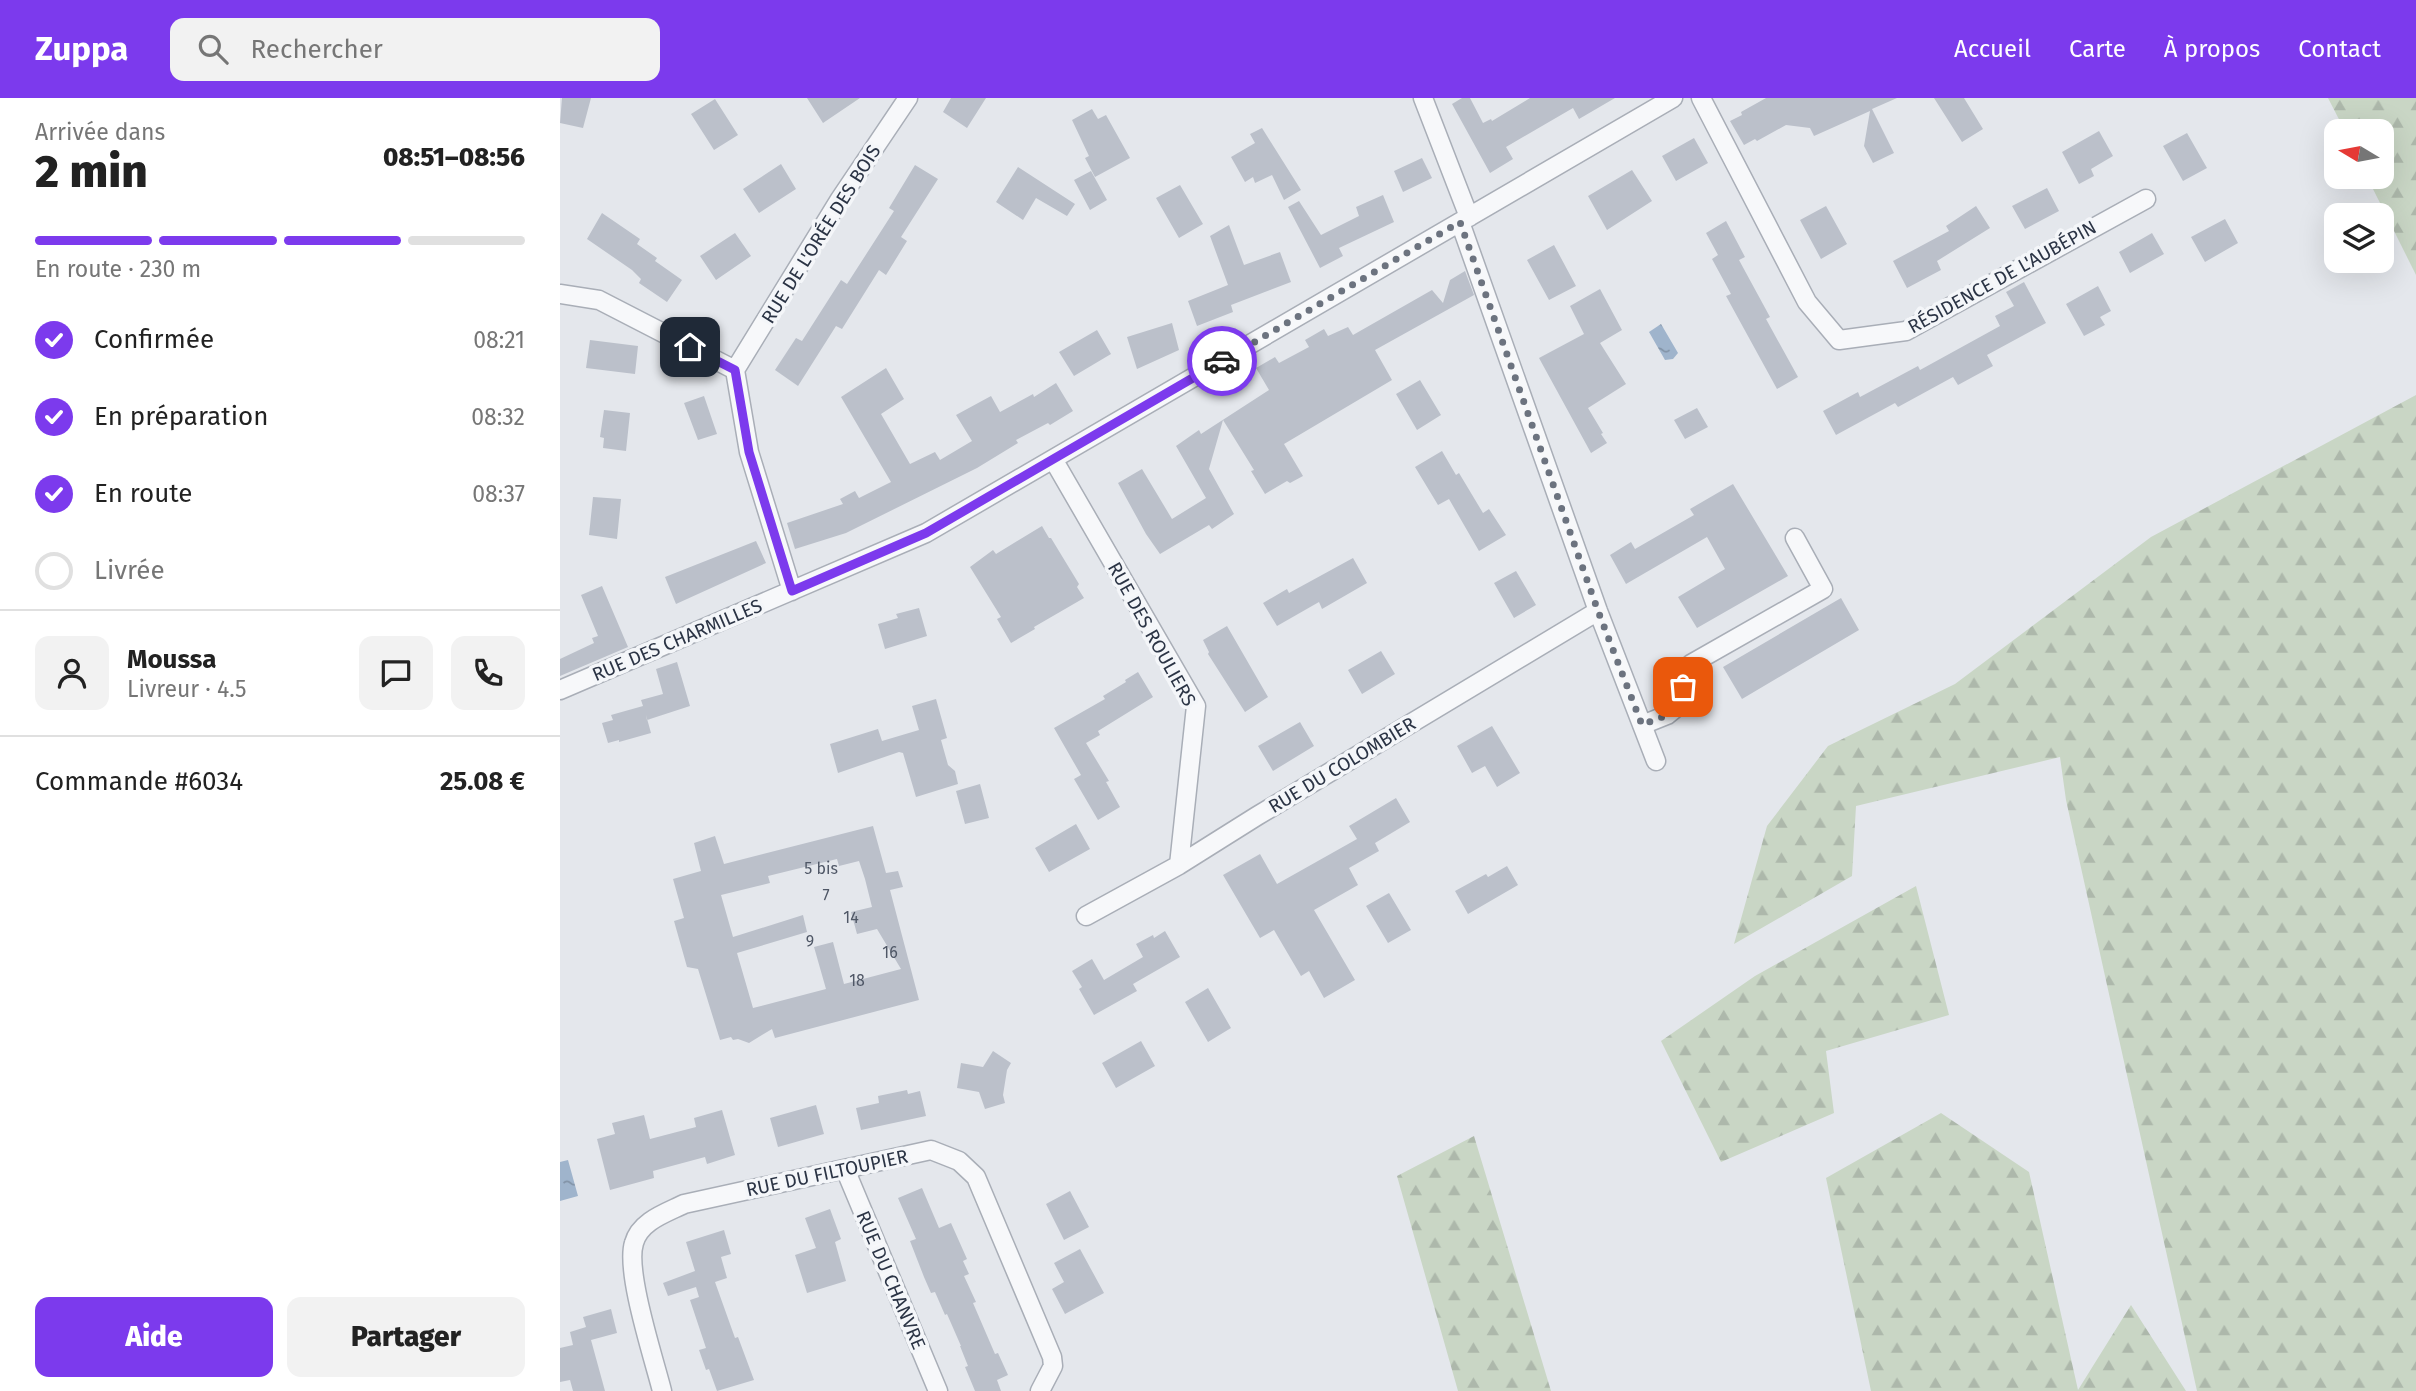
<!DOCTYPE html>
<html lang="fr">
<head>
<meta charset="utf-8">
<style>
  body { margin:0; font-family:"Fira Sans",sans-serif; background:#f2f2f2; color:#222; height:100vh; display:flex; flex-direction:column; font-size:26px; white-space:nowrap }
  * { box-sizing:border-box; margin:0 }
  p { font-size:23px; color:#767676 }
  .icon { flex:none; width:38px; height:38px; fill:none; stroke:currentColor; stroke-width:2; stroke-linecap:round; stroke-linejoin:round }
  .map { position:relative; flex:1; overflow:hidden }
  .sheet { display:flex; flex-direction:column; background:#fff; width:560px }
  .sheet>* { flex:none }
  .needle { width:46px; rotate:280deg }
  .tools { position:absolute; left:1764px; top:21px; display:grid; gap:14px }
  .tools a { display:grid; place-items:center; width:70px; height:70px; border-radius:14px; background:#fff; box-shadow:0 7px 28px #0002; font-size:35px }
  .pin { position:absolute; display:grid; place-items:center; width:60px; height:60px; color:#fff; margin:-30px; border-radius:14px; box-shadow:0 4px 10px #0006 }
  .courier { position:absolute; display:grid; place-items:center; width:70px; height:70px; margin:-35px; border:5px solid #7c3aed; border-radius:50%; background:#fff; color:#222; box-shadow:0 2px 9px #0007 }
  .summary em { font-style:normal; font-weight:800 }
  .summary div { display:flex; flex-direction:column-reverse }
  .summary { display:flex; align-items:center; justify-content:space-between; height:119px; padding:0 35px }
  h1 { font-size:46px; font-weight:800; line-height:52px }
  .bar { display:grid; grid-template-columns:repeat(4,1fr); gap:10px 7px; align-content:center; height:84px; padding:0 35px }
  .bar i { height:9px; border-radius:5px; background:#e0e0e0 }
  .bar .active { background:#7c3aed }
  .bar p { grid-column:span 4 }
  .line { display:flex; align-items:center; gap:18px; padding:0 35px; border-top:2px solid #e0e0e0 }
  .line div { flex:1 }
  .round { display:grid; place-items:center; flex:none; width:74px; height:74px; border-radius:14px; background:#f2f2f2 }
  ol { padding:0 35px; list-style:none }
  li { display:flex; align-items:center; gap:21px; height:77px }
  li p { margin-inline-start:auto }
  li .icon { padding:7px; border-radius:50%; background:#7c3aed; color:#fff; stroke-width:4 }
  li:last-child { color:#767676 }
  li i { width:38px; height:38px; border:4px solid #e0e0e0; border-radius:50% }
  .cta { display:flex; gap:14px; margin-top:auto; padding:14px 35px }
  .cta a { flex:1; height:80px; border-radius:14px; background:#7c3aed; color:#fff; font-size:28px; font-weight:800; line-height:80px; text-align:center }
  .cta a+a { background:#f2f2f2; color:#222 }
  header { display:flex; align-items:center; gap:42px; box-sizing:border-box; height:98px; padding:0 35px; background:#7c3aed; color:#fff }
  header strong { font-size:33px }
  nav { display:flex; gap:38px; margin-inline-start:auto; font-size:24px }
  .search { width:490px; height:63px; background:#f2f2f2; display:flex; align-items:center; gap:18px; box-sizing:border-box; padding:0 24px; border-radius:14px; color:#767676; font-size:26px }
  main { display:flex; flex:1; min-height:0 }
  .map>svg:first-child { display:block }
</style>
</head>
<body>
<header>
<strong>Zuppa</strong>
<div class="search"><svg class="icon" aria-label="search" viewBox="0 0 24 24"><circle cx="10" cy="10" r="6"/><path d="M15 15l6 6"/></svg>Rechercher</div>
<nav><a>Accueil</a><a>Carte</a><a>À propos</a><a>Contact</a></nav>
</header>
<main>
<section class="sheet">
<div class="summary"><div><h1>2 min</h1><p>Arrivée dans</p></div><em>08:51–08:56</em></div>
<div class="bar"><i class="active"></i><i class="active"></i><i class="active"></i><i></i><p>En route · 230 m</p></div>
<ol>
<li><svg class="icon" aria-label="check" viewBox="0 0 24 24"><path d="M5 12l5 5 9-10"/></svg>Confirmée<p>08:21</p></li>
<li><svg class="icon" aria-label="check" viewBox="0 0 24 24"><path d="M5 12l5 5 9-10"/></svg>En préparation<p>08:32</p></li>
<li><svg class="icon" aria-label="check" viewBox="0 0 24 24"><path d="M5 12l5 5 9-10"/></svg>En route<p>08:37</p></li>
<li><i></i>Livrée</li>
</ol>
<div class="line" style="height:126px"><a class="round"><svg class="icon" aria-label="person" viewBox="0 0 24 24"><circle cx="12" cy="8" r="4"/><path d="M4 21q1-7 8-7t8 7"/></svg></a><div><b>Moussa</b><p>Livreur · 4.5</p></div><a class="round"><svg class="icon" aria-label="chat" viewBox="0 0 24 24"><path d="M4 5h16v11H9l-5 4z"/></svg></a><a class="round"><svg class="icon" aria-label="phone" viewBox="0 0 24 24"><path d="M5 4h4l2 5-3 2q2 4 5 5l2-3 5 2v4C11 20 4 13 5 4z"/></svg></a></div>
<div class="line" style="height:91px"><div>Commande #6034</div><b>25.08 €</b></div>
<div class="cta"><a>Aide</a><a>Partager</a></div>
</section>
<div class="map">
<svg width="1856" height="1293" viewBox="0 0 1856 1293">
  <defs>
    <pattern id="forest-firs" width="22" height="20" patternUnits="userSpaceOnUse" patternTransform="scale(1.75)"><rect width="22" height="20" fill="#c9d6c5"/><path d="M5 1l3.5 6h-7zM16 11l3.5 6h-7z" fill="#adb8ab"/></pattern>
    <pattern id="water-ripples" width="26" height="14" patternUnits="userSpaceOnUse" patternTransform="scale(1.75)"><rect width="26" height="14" fill="#9fb4cc"/><path d="M2 4q2-2 4 0t4 0M15 11q2-2 4 0t4 0" fill="none" stroke="#8293a7"/></pattern>
  </defs>
  <rect width="100%" height="100%" fill="#e4e7ec"/>
  <!-- forest -->
  <path fill="url(#forest-firs)" d="M 1768,0 L 1856,0 L 1856,177 L 1807,79 L 1822,79 L 1822,33 L 1785,33 Z
    M 1856,297 L 1856,1293 L 1637,1293 L 1506,702 L 1500,659 L 1296,708 L 1292,778 L 1174,846 L 1207,728 L 1268,648 L 1395,586 L 1591,439 Z
    M 1356,788 L 1389,917 L 1266,953 L 1274,1015 L 1161,1064 L 1101,943 L 1195,878 Z
    M 1381,1015 L 1469,1074 L 1518,1292 L 1571,1207 L 1626,1293 L 1311,1293 L 1266,1080 Z
    M 914,1038 L 991,1293 L 898,1293 L 837,1078 Z"/>
  <!-- water -->
  <path fill="url(#water-ripples)" d="M 1101,226 L 1118,255 L 1113,261 L 1105,262 L 1089,234 Z
    M 8,1062 L 18,1098 L 0,1103 L 0,1064 Z"/>
  <!-- building -->
  <path fill="#bbc0ca" fill-rule="evenodd" d="M 2,0 L 31,0 L 23,30 L 0,25 Z
    M 247,0 L 300,0 L 263,25 Z
    M 391,0 L 426,0 L 407,30 L 383,14 Z
    M 902,0 L 910,0 L 923,25 L 931,21 L 932,23 L 970,0 L 1055,0 L 1019,21 L 1013,10 L 946,49 L 953,61 L 930,75 L 892,6 Z
    M 1206,0 L 1337,0 L 1312,11 L 1334,55 L 1313,65 L 1304,48 L 1310,13 L 1254,38 L 1250,30 L 1226,27 L 1197,43 L 1195,41 L 1184,47 L 1170,23 L 1182,17 L 1181,14 Z
    M 1374,0 L 1404,0 L 1423,31 L 1402,44 Z
    M 155,1 L 178,37 L 154,52 L 131,16 Z
    M 532,11 L 538,21 L 546,17 L 570,60 L 535,79 L 525,60 L 529,58 L 512,22 Z
    M 702,30 L 741,92 L 724,102 L 712,77 L 695,85 L 693,79 L 685,84 L 671,59 L 695,45 L 690,36 Z
    M 1539,33 L 1553,58 L 1531,71 L 1534,78 L 1519,86 L 1502,54 Z
    M 1627,35 L 1647,70 L 1623,83 L 1603,48 Z
    M 1134,40 L 1148,65 L 1116,83 L 1102,58 Z
    M 862,60 L 872,80 L 843,94 L 834,73 Z
    M 221,66 L 236,91 L 199,115 L 183,91 Z
    M 355,67 L 378,81 L 341,139 L 347,143 L 326,177 L 319,172 L 282,231 L 276,228 L 238,288 L 215,272 L 236,240 L 242,243 L 281,182 L 287,186 L 334,113 L 329,110 Z
    M 458,69 L 515,106 L 507,118 L 476,100 L 463,122 L 436,104 Z
    M 1072,72 L 1092,103 L 1047,132 L 1028,98 Z
    M 531,73 L 547,102 L 530,112 L 514,82 Z
    M 620,87 L 643,126 L 619,140 L 596,100 Z
    M 1487,90 L 1499,113 L 1465,131 L 1452,108 Z
    M 823,97 L 834,124 L 779,150 L 783,158 L 760,170 L 728,109 L 739,103 L 761,137 L 799,118 L 796,109 Z
    M 1266,108 L 1287,146 L 1261,161 L 1240,122 Z
    M 1416,108 L 1430,130 L 1377,163 L 1381,172 L 1347,190 L 1333,163 L 1389,133 L 1386,128 Z
    M 42,115 L 80,141 L 77,146 L 97,160 L 95,163 L 122,182 L 107,204 L 79,185 L 81,181 L 72,172 L 27,141 Z
    M 1665,121 L 1678,145 L 1645,164 L 1631,139 Z
    M 1166,123 L 1185,159 L 1179,162 L 1210,219 L 1206,221 L 1238,279 L 1217,291 L 1166,198 L 1171,196 L 1152,161 L 1158,157 L 1146,135 Z
    M 669,127 L 684,167 L 720,154 L 731,184 L 671,207 L 673,214 L 637,228 L 628,203 L 668,187 L 650,138 Z
    M 175,135 L 191,158 L 156,182 L 140,158 Z
    M 1592,135 L 1604,156 L 1570,175 L 1559,154 Z
    M 994,147 L 1016,188 L 989,202 L 967,162 Z
    M 905,173 L 914,197 L 815,252 L 832,282 L 724,346 L 743,378 L 730,385 L 727,383 L 705,396 L 691,373 L 694,372 L 663,322 L 649,371 L 674,416 L 652,431 L 649,427 L 600,456 L 586,436 L 558,385 L 582,371 L 612,421 L 646,400 L 616,348 L 639,332 L 641,336 L 709,292 L 696,270 L 715,259 L 719,265 L 749,249 L 745,242 L 764,231 L 768,238 L 788,229 L 793,237 L 872,192 L 883,205 L 890,182 Z
    M 1464,184 L 1486,225 L 1427,257 L 1433,268 L 1398,287 L 1393,279 L 1338,309 L 1335,305 L 1276,337 L 1263,313 L 1298,294 L 1300,299 L 1358,268 L 1360,272 L 1440,228 L 1435,218 L 1454,208 L 1446,194 Z
    M 1538,188 L 1551,213 L 1540,219 L 1545,227 L 1524,238 L 1506,206 Z
    M 1040,191 L 1062,232 L 1040,245 L 1066,286 L 1028,310 L 1043,335 L 1041,336 L 1047,345 L 1031,355 L 979,260 L 1024,236 L 1010,208 Z
    M 612,225 L 619,252 L 577,271 L 567,239 Z
    M 537,232 L 551,256 L 514,278 L 499,254 Z
    M 30,242 L 78,248 L 75,276 L 26,270 Z
    M 326,270 L 344,301 L 321,316 L 350,366 L 375,354 L 380,362 L 412,343 L 396,317 L 431,298 L 440,314 L 473,296 L 474,299 L 496,285 L 513,313 L 490,327 L 488,325 L 456,342 L 458,345 L 417,370 L 286,435 L 235,451 L 227,425 L 283,406 L 280,401 L 295,393 L 299,400 L 331,384 L 281,299 Z
    M 860,282 L 881,317 L 857,332 L 836,296 Z
    M 144,298 L 157,336 L 138,342 L 124,305 Z
    M 1137,310 L 1148,329 L 1125,341 L 1114,322 Z
    M 44,312 L 70,315 L 66,353 L 43,350 L 44,340 L 40,339 Z
    M 882,353 L 896,377 L 899,375 L 923,415 L 929,411 L 946,437 L 919,453 L 889,401 L 878,407 L 855,369 Z
    M 1173,386 L 1228,478 L 1137,530 L 1118,499 L 1165,471 L 1147,439 L 1066,486 L 1050,457 L 1071,444 L 1075,451 L 1134,417 L 1130,411 Z
    M 33,399 L 61,401 L 57,441 L 29,437 Z
    M 482,428 L 489,440 L 491,440 L 519,486 L 517,489 L 524,500 L 474,529 L 475,531 L 451,545 L 437,521 L 441,519 L 410,469 L 433,452 L 436,456 Z
    M 196,443 L 206,465 L 116,506 L 105,479 Z
    M 793,460 L 807,485 L 762,511 L 759,504 L 717,528 L 703,505 L 727,491 L 729,495 Z
    M 956,473 L 976,507 L 954,520 L 934,485 Z
    M 42,488 L 68,549 L 0,578 L 0,561 L 34,545 L 32,540 L 38,538 L 21,497 Z
    M 1281,500 L 1299,532 L 1182,601 L 1163,569 Z
    M 359,510 L 367,538 L 325,551 L 318,526 L 338,520 L 336,516 Z
    M 667,528 L 708,599 L 685,614 L 648,556 L 649,554 L 643,542 Z
    M 821,553 L 835,576 L 802,596 L 788,572 Z
    M 117,564 L 130,608 L 87,622 L 86,617 L 91,635 L 59,644 L 59,642 L 48,645 L 42,625 L 53,622 L 51,617 L 83,608 L 81,602 L 103,596 L 96,571 Z
    M 578,574 L 593,599 L 538,633 L 540,637 L 526,645 L 549,683 L 546,684 L 560,709 L 538,722 L 514,681 L 521,677 L 494,630 L 545,601 L 543,598 L 566,584 L 565,582 Z
    M 376,601 L 387,640 L 381,642 L 388,667 L 395,673 L 398,686 L 356,699 L 343,655 L 339,654 L 278,675 L 270,646 L 318,631 L 322,643 L 359,632 L 352,608 Z
    M 740,624 L 754,648 L 713,673 L 698,648 Z
    M 932,628 L 960,675 L 937,689 L 925,668 L 912,675 L 897,648 Z
    M 420,686 L 429,720 L 405,726 L 396,693 Z
    M 836,700 L 850,724 L 815,745 L 819,753 L 789,770 L 798,787 L 754,812 L 795,882 L 764,900 L 749,873 L 741,878 L 714,832 L 700,840 L 663,777 L 700,756 L 717,786 L 797,741 L 789,728 Z
    M 516,726 L 530,751 L 489,774 L 475,750 Z
    M 313,728 L 326,775 L 338,773 L 343,789 L 330,792 L 359,902 L 215,940 L 212,931 L 189,945 L 178,941 L 173,942 L 171,939 L 160,942 L 138,871 L 127,869 L 114,823 L 124,820 L 113,781 L 141,773 L 134,745 L 155,738 L 164,766 ZM 277,761 L 279,768 L 299,763 L 305,781 L 312,809 L 291,814 L 297,836 L 317,831 L 341,871 L 284,886 L 273,844 L 254,849 L 266,891 L 193,910 L 177,855 L 247,834 L 243,817 L 173,839 L 161,797 L 210,785 L 208,778 Z
    M 947,768 L 958,787 L 908,816 L 895,793 L 926,776 L 928,779 Z
    M 829,795 L 851,832 L 828,845 L 806,808 Z
    M 605,833 L 620,859 L 573,886 L 577,893 L 534,917 L 519,891 L 522,889 L 512,873 L 532,861 L 544,882 L 583,859 L 576,846 L 593,837 L 594,840 Z
    M 648,890 L 671,930 L 648,944 L 625,904 Z
    M 581,943 L 595,968 L 556,990 L 542,965 Z
    M 433,953 L 451,965 L 447,972 L 443,997 L 445,1005 L 425,1011 L 419,994 L 397,990 L 401,965 L 423,969 Z
    M 347,992 L 348,996 L 360,993 L 366,1018 L 301,1032 L 296,1010 L 319,1005 L 318,998 Z
    M 256,1007 L 264,1036 L 218,1049 L 210,1020 Z
    M 162,1012 L 175,1057 L 147,1066 L 145,1059 L 93,1073 L 94,1080 L 50,1092 L 37,1041 L 55,1036 L 52,1025 L 84,1017 L 90,1041 L 136,1029 L 134,1020 Z
    M 362,1090 L 379,1130 L 391,1125 L 407,1161 L 403,1163 L 409,1176 L 404,1178 L 416,1204 L 413,1205 L 435,1256 L 438,1255 L 448,1277 L 437,1282 L 441,1293 L 415,1293 L 405,1269 L 408,1268 L 400,1248 L 401,1248 L 387,1216 L 385,1217 L 375,1194 L 371,1195 L 364,1179 L 350,1143 L 356,1141 L 338,1100 Z
    M 510,1093 L 529,1129 L 504,1142 L 486,1106 Z
    M 270,1111 L 281,1141 L 275,1144 L 286,1183 L 247,1195 L 235,1157 L 256,1150 L 245,1120 Z
    M 164,1132 L 171,1156 L 161,1159 L 167,1180 L 155,1184 L 175,1240 L 178,1239 L 194,1282 L 157,1293 L 149,1271 L 146,1272 L 139,1252 L 146,1250 L 130,1202 L 139,1199 L 136,1189 L 108,1198 L 103,1185 L 135,1173 L 126,1144 Z
    M 520,1151 L 544,1195 L 505,1216 L 492,1191 L 504,1184 L 494,1165 Z
    M 51,1211 L 57,1235 L 31,1242 L 45,1293 L 13,1293 L 10,1282 L 0,1284 L 0,1250 L 13,1247 L 10,1234 L 26,1229 L 23,1219 Z"/>
  <g fill="none" stroke-linecap="round" stroke-linejoin="round">
    <defs>
      <path id="minor" d="M 863,0 L 909,119
        M 1141,0 L 1247,204 L 1279,242 L 1346,233 L 1586,101
        M 900,124 L 1038,513 L 1096,663
        M 0,196 L 39,202 L 175,272
        M 175,272 L 280,101 L 348,0
        M 175,272 L 189,354 L 232,493
        M 493,361 L 636,608 L 619,767
        M 0,592 L 366,435 L 1113,0
        M 1082,627 L 1107,617 L 1118,608 L 1125,575 L 1131,566 L 1263,491 L 1235,440
        M 526,818 L 619,767 L 697,718 L 1038,513
        M 285,1071 L 378,1293
        M 102,1293 C 94,1261 65,1173 74,1145 C 80,1123 106,1115 124,1106 L 371,1052 L 399,1063 L 416,1079 L 492,1259 L 493,1268 L 480,1293"/>
    </defs>
    <!-- minor casing -->
    <use href="#minor" stroke="#a9aeb7" stroke-width="21"/>
    <!-- minor -->
    <use href="#minor" stroke="#f7f8fa" stroke-width="18"/>
  </g>
  <g fill="none" stroke-linecap="round" stroke-linejoin="round">
    <!-- done -->
    <path stroke="#6c737f" stroke-width="7" stroke-dasharray="0 12.6" d="M 662,263 L 900,124 L 1038,513 L 1082,627 L 1107,617 L 1118,608 L 1123,589"/>
    <!-- route -->
    <path stroke="#7c3aed" stroke-width="9" d="M 130,249 L 175,272 L 189,354 L 232,493 L 366,435 L 662,263"/>
  </g>
  <g text-anchor="middle" dominant-baseline="central" stroke-width="7" stroke-linejoin="round" paint-order="stroke">
    <!-- number labels -->
    <g font-size="16" fill="#4f5766">
      <text x="261" y="770">5 bis</text>
      <text x="266" y="797">7</text>
      <text x="291" y="819">14</text>
      <text x="250" y="843">9</text>
      <text x="330" y="854">16</text>
      <text x="297" y="882">18</text>
    </g>
    <!-- street labels -->
    <g font-size="19" fill="#2b3445" stroke="#f4f6f9">
      <text transform="translate(261 136) rotate(-58)">RUE DE L'ORÉE DES BOIS</text>
      <text transform="translate(1442 179) rotate(-29)">RÉSIDENCE DE L'AUBÉPIN</text>
      <text transform="translate(592 536) rotate(61)">RUE DES ROULIERS</text>
      <text transform="translate(117 542) rotate(-23)">RUE DES CHARMILLES</text>
      <text transform="translate(782 667) rotate(-31)">RUE DU COLOMBIER</text>
      <text transform="translate(267 1075) rotate(-12)">RUE DU FILTOUPIER</text>
      <text transform="translate(331 1182) rotate(67)">RUE DU CHANVRE</text>
    </g>
  </g>
</svg>
<div class="tools">
<a><svg class="needle" viewBox="-14 -14 28 28"><path d="M0-13l5 13h-10z" fill="#e53935"/><path d="M0 13l5-13h-10z" fill="#767676"/></svg></a>
<a><svg class="icon" aria-label="layers" viewBox="0 0 24 24"><path d="M12 4l9 5-9 5-9-5zM3 14l9 5 9-5"/></svg></a>
</div>
<div class="pin" style="left:1123px;top:589px;background:#ea580c"><svg class="icon" aria-label="bag" viewBox="0 0 24 24"><path d="M5 8h14l-1 12H6zM9 8a3 3 0 0 1 6 0"/></svg></div>
<div class="pin" style="left:130px;top:249px;background:#1f2937"><svg class="icon" aria-label="home" viewBox="0 0 24 24"><path d="M3 11l9-7 9 7M6 9v11h12V9"/></svg></div>
<div class="courier" style="left:662px;top:263px"><svg class="icon" aria-label="car" viewBox="0 0 24 24"><path d="M5 17H2v-5l4-1 3-4h7l3 4 3 1v5h-3M9 17h6M6 11h13"/><circle cx="7" cy="17" r="2"/><circle cx="17" cy="17" r="2"/></svg></div>
</div>
</main>
</body>
</html>
